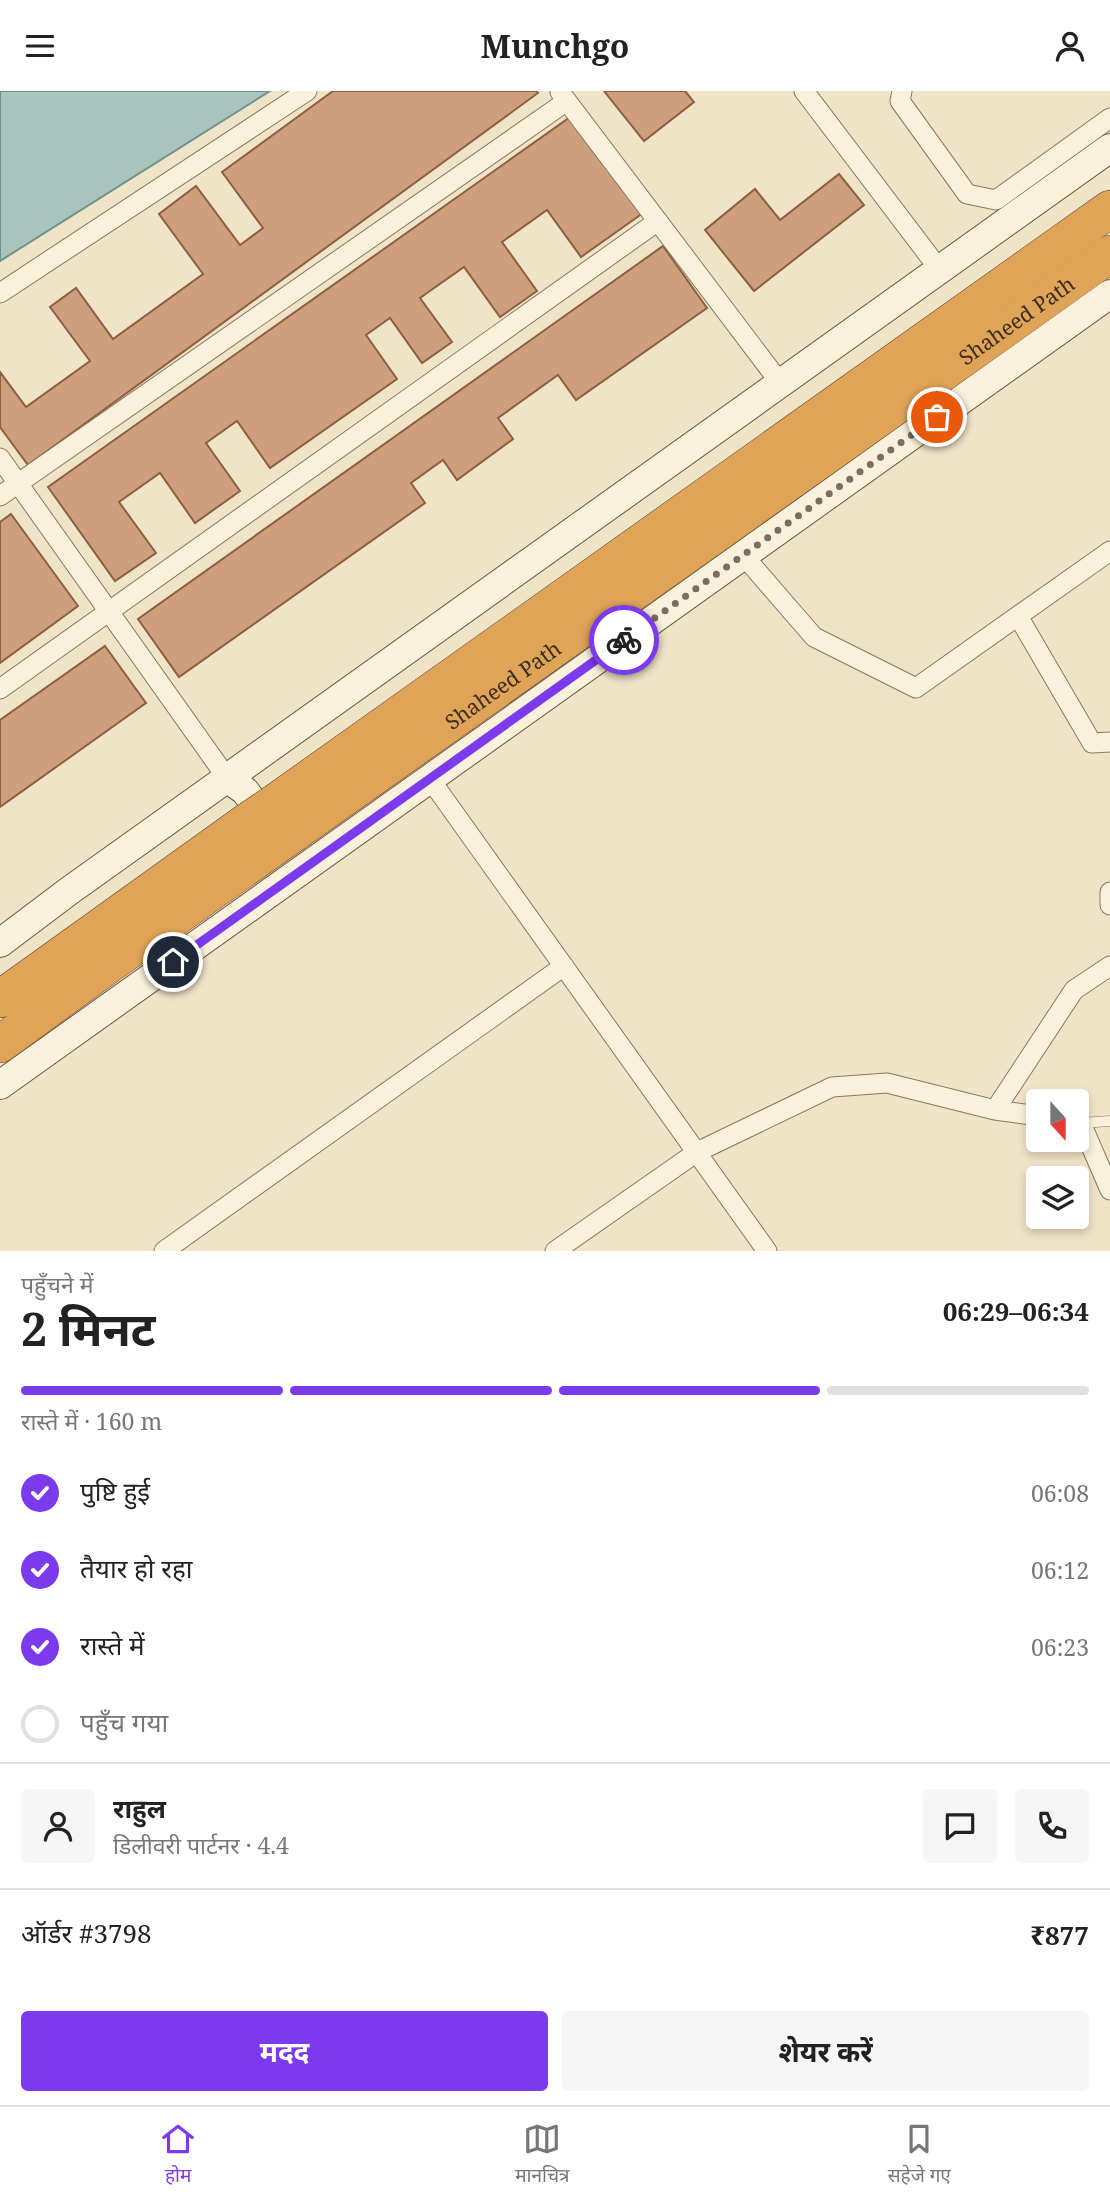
<!DOCTYPE html>
<html lang="hi">
<head>
<meta charset="utf-8">
<style>
  body { margin:0; font-family:"Noto Serif","Noto Sans Devanagari",serif; background:#f6f6f6; color:#222; height:100vh; display:flex; flex-direction:column; font-size:26px; white-space:nowrap }
  * { box-sizing:border-box; margin:0 }
  p { font-size:23px; color:#767676 }
  .icon { flex:none; width:38px; height:38px; fill:none; stroke:currentColor; stroke-width:2; stroke-linecap:round; stroke-linejoin:round }
  .map { position:relative; height:1160px; overflow:hidden }
  .panel { display:flex; flex-direction:column; background:#fff; flex:1 }
  .panel>* { flex:none }
  .needle { width:46px; rotate:159deg }
  .buttons { position:absolute; left:1026px; top:998px; display:grid; gap:14px }
  .buttons a { display:grid; place-items:center; width:63px; height:63px; border-radius:7px; background:#fff; box-shadow:0 4px 10px #0003; font-size:35px }
  .pin { position:absolute; display:grid; place-items:center; width:60px; height:60px; color:#fff; margin:-30px; border:4px solid #fff; border-radius:50%; box-shadow:0 2px 7px #0007 }
  .courier { position:absolute; display:grid; place-items:center; width:70px; height:70px; margin:-35px; border:5px solid #7c3aed; border-radius:50%; background:#fff; color:#222; box-shadow:0 2px 9px #0007 }
  .overview em { font-style:normal; font-weight:700 }
  .overview div { display:flex; flex-direction:column-reverse }
  .overview { display:flex; align-items:center; justify-content:space-between; height:119px; padding:0 21px }
  h1 { font-size:46px; font-weight:700; line-height:52px }
  .bar { display:grid; grid-template-columns:repeat(4,1fr); gap:10px 7px; align-content:center; height:84px; padding:0 21px }
  .bar i { height:9px; border-radius:5px; background:#e0e0e0 }
  .bar .on { background:#7c3aed }
  .bar p { grid-column:span 4 }
  .line { display:flex; align-items:center; gap:18px; padding:0 21px; border-top:2px solid #e0e0e0 }
  .line div { flex:1 }
  .round { display:grid; place-items:center; flex:none; width:74px; height:74px; border-radius:7px; background:#f6f6f6 }
  ol { padding:0 21px; list-style:none }
  li { display:flex; align-items:center; gap:21px; height:77px }
  li p { margin-inline-start:auto }
  li .icon { padding:7px; border-radius:50%; background:#7c3aed; color:#fff; stroke-width:4 }
  li:last-child { color:#767676 }
  li i { width:38px; height:38px; border:4px solid #e0e0e0; border-radius:50% }
  .action { display:flex; gap:14px; margin-top:auto; padding:14px 21px }
  .action a { flex:1; height:80px; border-radius:7px; background:#7c3aed; color:#fff; font-size:28px; font-weight:700; line-height:80px; text-align:center }
  .action a+a { background:#f6f6f6; color:#222 }
  header { display:flex; justify-content:space-between; align-items:center; height:91px; padding:0 21px; background:#fff; font-size:32px; font-weight:700 }
  .menu { display:flex; justify-content:space-around; align-items:center; height:98px; border-top:2px solid #e0e0e0; background:#fff; font-size:19px; color:#767676 }
  .menu a { display:grid; justify-items:center; gap:4px }
  .menu .on { color:#7c3aed }
  .map>svg:first-child { display:block }
</style>
</head>
<body>
<header><svg class="icon" aria-label="menu" viewBox="0 0 24 24"><path d="M4 6h16M4 12h16M4 18h16"/></svg>Munchgo<svg class="icon" aria-label="person" viewBox="0 0 24 24"><circle cx="12" cy="8" r="4"/><path d="M4 21q1-7 8-7t8 7"/></svg></header>
<div class="map">
<svg width="1110" height="1160" viewBox="0 0 1110 1160">
  <rect width="100%" height="100%" fill="#f0e4c8"/>
  <!-- water -->
  <path fill="#a9c4bc" stroke="#6f938a" stroke-width="2" d="M 0,0 L 270,0 L 0,170 Z"/>
  <!-- building -->
  <path fill="#cf9f7d" stroke="#8d5f41" stroke-width="2" d="M 333,0 L 536,0 L 538,2 L 28,374 L 0,336 L 0,281 L 26,316 L 90,270 L 50,216 L 76,197 L 113,248 L 203,183 L 159,123 L 196,95 L 240,154 L 263,137 L 222,81 Z
    M 604,0 L 685,0 L 694,11 L 644,50 Z
    M 573,24 L 643,122 L 581,166 L 547,119 L 502,151 L 537,200 L 500,226 L 464,176 L 420,207 L 452,251 L 422,272 L 390,227 L 366,244 L 397,288 L 270,377 L 237,330 L 206,352 L 240,400 L 195,432 L 160,382 L 119,411 L 156,462 L 115,490 L 48,396 Z
    M 839,83 L 864,114 L 754,200 L 705,139 L 755,98 L 780,129 Z
    M 663,155 L 707,217 L 576,309 L 558,284 L 498,327 L 513,348 L 457,389 L 443,369 L 411,392 L 425,412 L 179,586 L 138,528 Z
    M 11,423 L 78,515 L 0,572 L 0,431 Z
    M 105,555 L 146,612 L 0,716 L 0,629 Z"/>
  <g fill="none" stroke-linecap="round" stroke-linejoin="round">
    <defs>
      <path id="lane" d="M 1081,1032 L 1110,1030"/>
      <path id="street" d="M 804,0 L 939,178
        M 902,0 L 900,10 L 967,103 L 996,109 L 1110,27
        M 560,1 L 781,293
        M 0,202 L 307,0
        M 0,367 L 227,687
        M 0,405 L 567,10
        M 743,464 L 814,546 L 916,597 L 1110,460
        M 1018,525 L 1092,652 L 1110,651
        M 0,598 L 658,130
        M 430,688 L 767,1160
        M 1110,801 L 1110,814
        M 995,1019 L 1074,899 L 1110,875
        M 1076,1031 L 1081,1032 L 1110,1099
        M 164,1160 L 564,875
        M 555,1160 L 697,1061 L 832,996 L 887,992 L 995,1019 L 1038,1025"/>
      <path id="secondary" d="M 227,687 L 245,700 L 272,736
        M 0,852 L 69,800 L 1110,57
        M 0,994 L 1110,203"/>
      <g id="highway">
        <path d="M 273,713 L 1110,118"/>
        <path id="s1" d="M 294,742 L 1110,163"/>
        <path d="M 0,908 L 248,730"/>
        <path d="M 0,953 L 111,872 L 270,759"/>
      </g>
    </defs>
    <!-- lane casing -->
    <use href="#lane" stroke="#8d765c" stroke-width="11"/>
    <!-- street casing -->
    <use href="#street" stroke="#8d765c" stroke-width="21"/>
    <!-- secondary casing -->
    <use href="#secondary" stroke="#6f573f" stroke-width="30"/>
    <!-- highway casing -->
    <use href="#highway" stroke="#5b4430" stroke-width="38"/>
    <!-- lane -->
    <use href="#lane" stroke="#faf1dc" stroke-width="10"/>
    <!-- street -->
    <use href="#street" stroke="#faf1dc" stroke-width="19"/>
    <!-- secondary -->
    <use href="#secondary" stroke="#faf1dc" stroke-width="28"/>
    <!-- highway -->
    <use href="#highway" stroke="#e0a458" stroke-width="37"/>
    <defs>
      <path id="highway-bridge" d="M 248,730 L 273,713
        M 270,759 L 294,742"/>
    </defs>
    <!-- highway-bridge casing -->
    <use href="#highway-bridge" stroke="#5b4430" stroke-width="38" stroke-linecap="butt"/>
    <!-- highway-bridge -->
    <use href="#highway-bridge" stroke="#e0a458" stroke-width="37"/>
  </g>
  <g fill="none" stroke-linecap="round" stroke-linejoin="round">
    <!-- done -->
    <path stroke="#7c6e5b" stroke-width="7" stroke-dasharray="0 12.6" d="M 624,549 L 937,326"/>
    <!-- route -->
    <path stroke="#7c3aed" stroke-width="9" d="M 173,871 L 624,549"/>
  </g>
  <g text-anchor="middle" dominant-baseline="central" stroke-width="6" stroke-linejoin="round" paint-order="stroke">
    <!-- street labels -->
    <g font-size="21" fill="#3d2e20" stroke="#f7eed8">
      <text stroke="none"><textPath href="#s1" startOffset="886">Shaheed Path</textPath></text>
      <text stroke="none"><textPath href="#s1" startOffset="256">Shaheed Path</textPath></text>
    </g>
  </g>
</svg>
<div class="buttons">
<a><svg class="needle" viewBox="-14 -14 28 28"><path d="M0-13l5 13h-10z" fill="#e53935"/><path d="M0 13l5-13h-10z" fill="#767676"/></svg></a>
<a><svg class="icon" aria-label="layers" viewBox="0 0 24 24"><path d="M12 4l9 5-9 5-9-5zM3 14l9 5 9-5"/></svg></a>
</div>
<div class="pin" style="left:937px;top:326px;background:#ea580c"><svg class="icon" aria-label="bag" viewBox="0 0 24 24"><path d="M5 8h14l-1 12H6zM9 8a3 3 0 0 1 6 0"/></svg></div>
<div class="pin" style="left:173px;top:871px;background:#1f2937"><svg class="icon" aria-label="home" viewBox="0 0 24 24"><path d="M3 11l9-7 9 7M6 9v11h12V9"/></svg></div>
<div class="courier" style="left:624px;top:549px"><svg class="icon" aria-label="bike" viewBox="0 0 24 24"><circle cx="6" cy="16" r="4"/><circle cx="18" cy="16" r="4"/><path d="M6 16l4-8h5l3 8M10 8l3 8H6M13 5h3"/></svg></div>
</div>
<section class="panel">
<div class="overview"><div><h1>2 मिनट</h1><p>पहुँचने में</p></div><em>06:29–06:34</em></div>
<div class="bar"><i class="on"></i><i class="on"></i><i class="on"></i><i></i><p>रास्ते में · 160 m</p></div>
<ol>
<li><svg class="icon" aria-label="check" viewBox="0 0 24 24"><path d="M5 12l5 5 9-10"/></svg>पुष्टि हुई<p>06:08</p></li>
<li><svg class="icon" aria-label="check" viewBox="0 0 24 24"><path d="M5 12l5 5 9-10"/></svg>तैयार हो रहा<p>06:12</p></li>
<li><svg class="icon" aria-label="check" viewBox="0 0 24 24"><path d="M5 12l5 5 9-10"/></svg>रास्ते में<p>06:23</p></li>
<li><i></i>पहुँच गया</li>
</ol>
<div class="line" style="height:126px"><a class="round"><svg class="icon" aria-label="person" viewBox="0 0 24 24"><circle cx="12" cy="8" r="4"/><path d="M4 21q1-7 8-7t8 7"/></svg></a><div><b>राहुल</b><p>डिलीवरी पार्टनर · 4.4</p></div><a class="round"><svg class="icon" aria-label="chat" viewBox="0 0 24 24"><path d="M4 5h16v11H9l-5 4z"/></svg></a><a class="round"><svg class="icon" aria-label="phone" viewBox="0 0 24 24"><path d="M5 4h4l2 5-3 2q2 4 5 5l2-3 5 2v4C11 20 4 13 5 4z"/></svg></a></div>
<div class="line" style="height:91px"><div>ऑर्डर #3798</div><b>₹877</b></div>
<div class="action"><a>मदद</a><a>शेयर करें</a></div>
</section>
<nav class="menu">
<a class="on"><svg class="icon" aria-label="home" viewBox="0 0 24 24"><path d="M3 11l9-7 9 7M6 9v11h12V9"/></svg>होम</a>
<a><svg class="icon" aria-label="map" viewBox="0 0 24 24"><path d="M3 6l6-2 6 2 6-2v14l-6 2-6-2-6 2zM9 4v14M15 6v14"/></svg>मानचित्र</a>
<a><svg class="icon" aria-label="saved" viewBox="0 0 24 24"><path d="M7 4h10v16l-5-4-5 4z"/></svg>सहेजे गए</a>
</nav>
</body>
</html>
